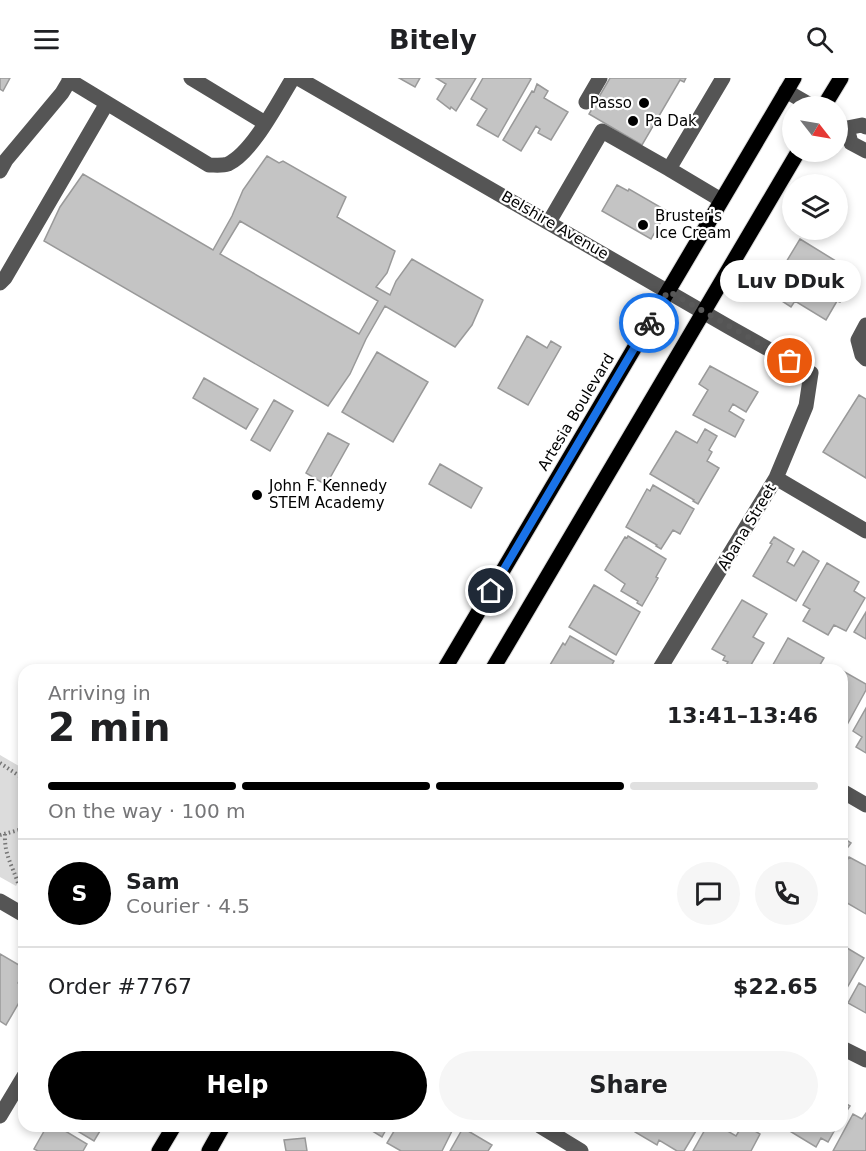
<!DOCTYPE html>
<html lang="en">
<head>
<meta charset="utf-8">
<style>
  body { margin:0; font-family:"DejaVu Sans",sans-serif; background:#f6f6f6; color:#202124; height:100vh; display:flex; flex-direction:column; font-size:22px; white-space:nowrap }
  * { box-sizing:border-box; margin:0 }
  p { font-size:20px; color:#757577 }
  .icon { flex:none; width:33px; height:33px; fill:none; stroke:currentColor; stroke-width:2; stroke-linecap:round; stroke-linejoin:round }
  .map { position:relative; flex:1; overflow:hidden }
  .details { position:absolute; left:18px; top:586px; width:830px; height:468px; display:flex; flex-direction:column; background:#fff; border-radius:18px; box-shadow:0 3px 9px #0003 }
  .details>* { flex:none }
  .needle { width:39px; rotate:121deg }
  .fabs { position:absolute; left:782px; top:18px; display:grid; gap:12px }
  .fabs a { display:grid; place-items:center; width:66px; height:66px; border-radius:50%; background:#fff; box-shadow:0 3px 9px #0003; font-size:30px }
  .pin { position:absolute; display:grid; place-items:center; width:51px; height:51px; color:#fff; margin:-26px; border:3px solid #fff; border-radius:50%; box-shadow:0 2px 6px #0007 }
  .courier { position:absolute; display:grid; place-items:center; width:60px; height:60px; margin:-30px; border:4px solid #1a73e8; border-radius:50%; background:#fff; color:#222; box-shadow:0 2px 8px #0007 }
  .bubble { position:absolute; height:42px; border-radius:21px; background:#fff; box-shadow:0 3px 9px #0003; font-size:20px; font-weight:700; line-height:42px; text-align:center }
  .summary em { font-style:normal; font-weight:700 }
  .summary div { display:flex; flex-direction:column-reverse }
  .summary { display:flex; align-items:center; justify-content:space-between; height:102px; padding:0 30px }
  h1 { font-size:39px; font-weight:700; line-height:45px }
  .bar { display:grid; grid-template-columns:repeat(4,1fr); gap:9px 6px; align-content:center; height:72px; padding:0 30px }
  .bar i { height:8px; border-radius:4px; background:#e0e0e0 }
  .bar .selected { background:#000 }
  .bar p { grid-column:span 4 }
  .line { display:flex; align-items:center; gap:15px; padding:0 30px; border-top:2px solid #e0e0e0 }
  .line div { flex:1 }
  .round { display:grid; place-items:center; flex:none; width:63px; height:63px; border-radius:32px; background:#f6f6f6 }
  .cta { display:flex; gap:12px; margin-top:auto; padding:12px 30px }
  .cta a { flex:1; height:69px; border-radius:36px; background:#000; color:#fff; font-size:24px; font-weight:700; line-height:69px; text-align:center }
  .cta a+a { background:#f6f6f6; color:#202124 }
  header { display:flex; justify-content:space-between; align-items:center; height:78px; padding:0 30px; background:#fff; font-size:27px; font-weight:700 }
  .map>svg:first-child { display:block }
</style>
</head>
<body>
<header><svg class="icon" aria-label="menu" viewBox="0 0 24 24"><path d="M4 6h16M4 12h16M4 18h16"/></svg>Bitely<svg class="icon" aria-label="search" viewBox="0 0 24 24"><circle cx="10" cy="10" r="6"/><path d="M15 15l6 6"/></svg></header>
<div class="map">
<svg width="866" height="1073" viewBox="0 0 866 1073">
  <rect width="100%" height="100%" fill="#fff"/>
  <!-- green -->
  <path fill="#dcdcdc" d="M 0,677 L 24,691 L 24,795 L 16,808 L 0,799 Z"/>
  <!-- building -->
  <path fill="#c4c4c4" stroke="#999" stroke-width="1.5" fill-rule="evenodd" d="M 0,0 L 10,0 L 3,13 L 0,11 Z
    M 399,0 L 420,0 L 415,9 Z
    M 436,0 L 476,0 L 456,33 L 451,29 L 450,31 L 437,21 L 446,6 Z
    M 483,0 L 529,0 L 531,1 L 498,59 L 477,47 L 487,31 L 471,21 Z
    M 610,0 L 686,0 L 684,4 L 680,2 L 642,67 L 589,36 Z
    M 537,6 L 548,13 L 544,20 L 568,34 L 551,62 L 538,55 L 540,51 L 536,48 L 521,73 L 503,62 L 532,13 L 534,14 Z
    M 267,78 L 279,85 L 283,83 L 346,119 L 337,139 L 395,173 L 387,195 L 376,209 L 390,217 L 396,203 L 412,181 L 483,222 L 472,247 L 455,269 L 385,228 L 366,261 L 350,296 L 328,328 L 44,163 L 60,129 L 83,96 L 213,172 L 232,138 L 243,112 ZM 240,143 L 378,223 L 359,256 L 220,176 Z
    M 617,107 L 628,113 L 629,111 L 667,133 L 651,161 L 602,133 Z
    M 800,161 L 857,196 L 840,224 L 837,223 L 826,242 L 795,223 L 791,229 L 768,214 Z
    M 527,258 L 547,270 L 551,263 L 561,269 L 528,327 L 498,310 Z
    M 377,274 L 428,304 L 393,364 L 342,334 Z
    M 710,288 L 758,314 L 746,334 L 733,326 L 729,333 L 744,342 L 735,359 L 693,337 L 708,312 L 699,306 Z
    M 204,300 L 258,331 L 246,351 L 193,320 Z
    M 859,317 L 866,321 L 866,400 L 823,374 Z
    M 274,322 L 293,333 L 270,373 L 251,362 Z
    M 705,351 L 717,358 L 709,372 L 712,374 L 707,383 L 719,390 L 698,426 L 693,423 L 694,422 L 650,396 L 676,353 L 697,365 Z
    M 328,355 L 349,366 L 326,407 L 306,395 Z
    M 440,386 L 482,410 L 471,430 L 429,406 Z
    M 653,407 L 694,431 L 680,456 L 673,452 L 661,471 L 656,468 L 657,467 L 626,449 L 647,411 L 650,413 Z
    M 628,458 L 666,481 L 656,499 L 658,500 L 642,528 L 637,525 L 638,523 L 621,513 L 625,506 L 605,492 L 625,459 L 627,460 Z
    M 774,459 L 794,471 L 787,484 L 794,488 L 803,473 L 819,483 L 796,523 L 753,498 L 772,466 L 770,465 Z
    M 827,485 L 859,504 L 854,513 L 865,520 L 846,553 L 834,547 L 828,557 L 803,543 L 810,531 L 803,527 Z
    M 594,507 L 640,534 L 616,577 L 569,549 Z
    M 742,522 L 767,536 L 753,559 L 764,565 L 748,592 L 726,592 L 724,591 L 728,584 L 723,582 L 725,578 L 712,571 Z
    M 866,534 L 866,561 L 854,554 Z
    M 570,558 L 614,583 L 609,592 L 547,592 L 563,565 L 565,567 Z
    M 788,560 L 824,580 L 817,592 L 770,592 Z
    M 834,588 L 866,606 L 866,612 L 842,656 L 842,592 L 832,592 Z
    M 866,630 L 866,675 L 856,669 L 862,659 L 853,653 Z
    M 842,759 L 851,765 L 848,769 L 846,768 L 842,777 Z
    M 849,779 L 866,788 L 866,836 L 842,822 L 842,792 Z
    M 842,867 L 864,880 L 844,915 L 842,914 Z
    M 0,876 L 24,890 L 24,894 L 18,905 L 24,908 L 24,916 L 6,947 L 0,943 Z
    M 859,905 L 866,909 L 866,935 L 848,925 Z
    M 842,1023 L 850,1028 L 842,1040 Z
    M 866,1035 L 866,1073 L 833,1073 L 853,1036 L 862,1041 Z
    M 47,1048 L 57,1048 L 87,1066 L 83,1073 L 38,1073 L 34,1071 Z
    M 69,1048 L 103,1048 L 94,1063 Z
    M 364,1048 L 388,1048 L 382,1059 Z
    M 397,1048 L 450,1048 L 453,1051 L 442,1073 L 401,1073 L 387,1065 Z
    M 638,1048 L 699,1048 L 684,1073 L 677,1073 L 659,1062 L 657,1067 L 635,1054 Z
    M 707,1048 L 719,1048 L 736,1058 L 742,1048 L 747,1048 L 760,1056 L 751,1073 L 693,1073 Z
    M 791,1048 L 837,1048 L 828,1064 L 821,1060 L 816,1069 L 788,1052 Z
    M 463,1050 L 492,1067 L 488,1073 L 450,1073 Z
    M 305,1060 L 307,1073 L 286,1073 L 284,1062 Z"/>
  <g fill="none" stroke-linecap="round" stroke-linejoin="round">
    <defs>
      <path id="major" d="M 824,28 L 841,0
        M 444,592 L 794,0
        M 492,592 L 798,74
        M 159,1073 L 174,1048
        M 209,1073 L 223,1048"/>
    </defs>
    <!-- major casing -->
    <use href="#major" stroke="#dbdbdb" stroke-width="17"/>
    <!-- path -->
    <path stroke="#777" stroke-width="4" stroke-dasharray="1.5 3" stroke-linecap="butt" d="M 0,685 L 24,701
      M 5,756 C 4,776 12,787 18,805
      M 0,757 L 19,752 L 24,747"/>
    <!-- minor -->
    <path stroke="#555" stroke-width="15" d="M 191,0 L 265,45
      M 298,0 L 729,249 L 811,295 L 806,328 L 776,400 L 659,592
      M 69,2 L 209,87 C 215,87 222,88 228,86 C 253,74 278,24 293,0
      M 786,13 L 812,28
      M 586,24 L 600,0
      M 866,49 L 862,47 L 847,50 L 851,65 L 866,73
      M 0,93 L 6,82 L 62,15 L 71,0
      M 721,122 L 669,91 L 723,0
      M 549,144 L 602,53 L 669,91
      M 0,205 L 5,200 L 107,25
      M 866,247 L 858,262 L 862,277 L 866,281
      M 776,400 L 866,453
      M 842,713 L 866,727
      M 0,823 L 24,837
      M 842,970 L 866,982
      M 0,1038 L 24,998
      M 540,1048 L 581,1073"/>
    <!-- major -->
    <use href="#major" stroke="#000" stroke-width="15"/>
  </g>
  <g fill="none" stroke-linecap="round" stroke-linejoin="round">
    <!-- done -->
    <path stroke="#595959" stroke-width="6" stroke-dasharray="0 10.8" d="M 649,245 L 668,213 L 790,283"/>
    <!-- route -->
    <path stroke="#1a73e8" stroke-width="8" d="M 491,513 L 649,245"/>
  </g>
  <!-- markers -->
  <g fill="#000" stroke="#fff" stroke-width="2">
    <circle cx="644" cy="25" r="6"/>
    <circle cx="633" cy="43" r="6"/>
    <circle cx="643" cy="147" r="6"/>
    <circle cx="257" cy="417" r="6"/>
  </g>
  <g text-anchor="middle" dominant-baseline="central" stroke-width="4.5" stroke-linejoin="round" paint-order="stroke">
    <!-- poi labels -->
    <g font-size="15" fill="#000" stroke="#fff" text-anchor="start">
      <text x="632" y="25" text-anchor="end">Passo</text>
      <text x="645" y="43">Pa Dak</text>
      <text x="655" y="138">Bruster's<tspan x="655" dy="17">Ice Cream</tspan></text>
      <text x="269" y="408">John F. Kennedy<tspan x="269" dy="17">STEM Academy</tspan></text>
    </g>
    <!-- street labels -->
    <g font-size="15" fill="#000" stroke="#fff">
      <text transform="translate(555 147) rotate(30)">Belshire Avenue</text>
      <text transform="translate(576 334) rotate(-59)">Artesia Boulevard</text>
      <text transform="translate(747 449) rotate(-59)">Abana Street</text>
    </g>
  </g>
</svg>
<div class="fabs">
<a><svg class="needle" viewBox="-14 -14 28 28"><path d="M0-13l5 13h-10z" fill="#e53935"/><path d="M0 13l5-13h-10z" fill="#757577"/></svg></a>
<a><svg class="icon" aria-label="layers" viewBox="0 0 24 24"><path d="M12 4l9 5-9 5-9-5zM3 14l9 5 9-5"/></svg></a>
</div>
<div class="pin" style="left:790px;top:283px;background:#ea580c"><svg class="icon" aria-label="bag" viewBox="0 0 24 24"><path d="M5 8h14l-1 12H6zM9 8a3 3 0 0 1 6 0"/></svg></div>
<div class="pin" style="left:491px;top:513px;background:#1f2937"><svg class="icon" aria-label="home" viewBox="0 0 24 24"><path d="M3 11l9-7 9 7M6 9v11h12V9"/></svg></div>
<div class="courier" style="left:649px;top:245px"><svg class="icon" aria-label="bike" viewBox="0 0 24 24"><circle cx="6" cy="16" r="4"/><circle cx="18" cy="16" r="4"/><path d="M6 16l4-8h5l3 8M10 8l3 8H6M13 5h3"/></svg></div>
<div class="bubble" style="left:720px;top:182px;width:141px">Luv DDuk</div>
<section class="details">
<div class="summary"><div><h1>2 min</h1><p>Arriving in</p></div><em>13:41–13:46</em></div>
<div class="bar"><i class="selected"></i><i class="selected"></i><i class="selected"></i><i></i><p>On the way · 100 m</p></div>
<div class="line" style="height:108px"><b class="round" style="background:#000;color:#fff">S</b><div><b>Sam</b><p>Courier · 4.5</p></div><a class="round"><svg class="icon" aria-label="chat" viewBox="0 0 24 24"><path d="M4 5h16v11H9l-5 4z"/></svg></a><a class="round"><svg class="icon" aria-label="phone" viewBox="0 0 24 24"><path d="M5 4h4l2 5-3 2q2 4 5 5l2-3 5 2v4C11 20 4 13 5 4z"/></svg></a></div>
<div class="line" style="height:78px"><div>Order #7767</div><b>$22.65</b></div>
<div class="cta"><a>Help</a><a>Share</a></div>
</section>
</div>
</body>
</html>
